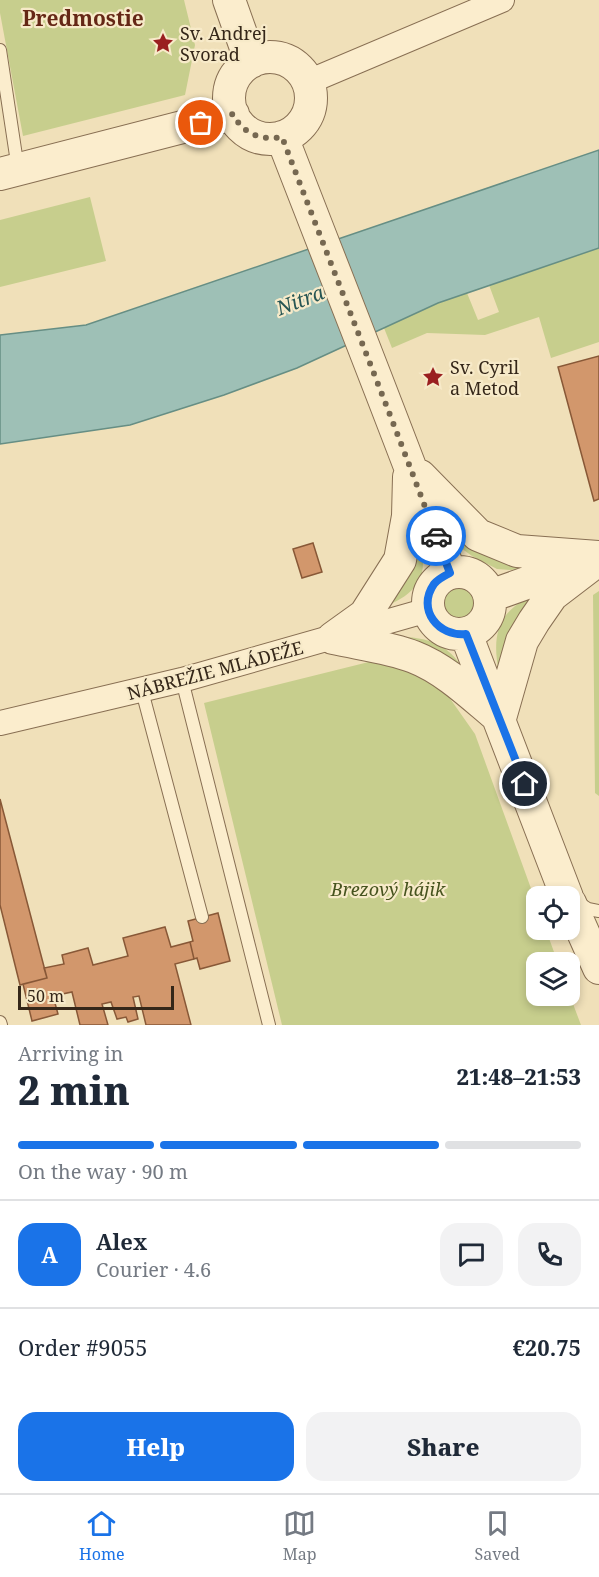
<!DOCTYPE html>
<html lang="en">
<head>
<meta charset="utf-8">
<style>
  body { margin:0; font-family:"Noto Serif",serif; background:#f2f2f3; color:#1f2937; height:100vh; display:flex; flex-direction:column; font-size:22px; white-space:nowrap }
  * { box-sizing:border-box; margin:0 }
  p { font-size:20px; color:#747a83 }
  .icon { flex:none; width:33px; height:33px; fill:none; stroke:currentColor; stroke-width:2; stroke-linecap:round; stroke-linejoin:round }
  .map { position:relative; height:1025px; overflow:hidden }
  .side { display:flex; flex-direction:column; background:#fff; flex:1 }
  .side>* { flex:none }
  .controls { position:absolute; left:526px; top:886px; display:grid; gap:12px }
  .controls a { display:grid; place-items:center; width:54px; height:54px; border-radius:12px; background:#fff; box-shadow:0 3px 9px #0003; font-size:30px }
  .scale { position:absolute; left:18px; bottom:15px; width:156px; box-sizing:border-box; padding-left:6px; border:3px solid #352719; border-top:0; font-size:16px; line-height:21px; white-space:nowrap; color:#352719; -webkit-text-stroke:4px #f7eac9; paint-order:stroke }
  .pin { position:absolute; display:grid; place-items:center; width:51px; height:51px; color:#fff; margin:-26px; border:3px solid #fff; border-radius:50%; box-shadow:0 2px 6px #0007 }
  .courier { position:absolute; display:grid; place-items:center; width:60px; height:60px; margin:-30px; border:4px solid #1a73e8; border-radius:50%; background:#fff; color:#222; box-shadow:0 2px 8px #0007 }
  .headline em { font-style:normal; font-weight:800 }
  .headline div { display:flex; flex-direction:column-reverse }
  .headline { display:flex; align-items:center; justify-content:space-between; height:102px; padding:0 18px }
  h1 { font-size:39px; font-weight:800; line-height:45px }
  .bar { display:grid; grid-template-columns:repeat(4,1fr); gap:9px 6px; align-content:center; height:72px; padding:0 18px }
  .bar i { height:8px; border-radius:4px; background:#e0e1e3 }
  .bar .current { background:#1a73e8 }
  .bar p { grid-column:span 4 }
  .line { display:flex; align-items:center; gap:15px; padding:0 18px; border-top:2px solid #e0e1e3 }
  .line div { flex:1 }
  .round { display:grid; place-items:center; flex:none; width:63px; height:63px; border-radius:18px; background:#f2f2f3 }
  .primary-button { display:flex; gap:12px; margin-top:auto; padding:12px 18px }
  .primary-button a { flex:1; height:69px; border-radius:18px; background:#1a73e8; color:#fff; font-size:24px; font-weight:800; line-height:69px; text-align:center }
  .primary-button a+a { background:#f2f2f3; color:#1f2937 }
  .dock { display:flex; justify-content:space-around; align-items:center; height:84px; border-top:2px solid #e0e1e3; background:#fff; font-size:16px; color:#747a83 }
  .dock a { display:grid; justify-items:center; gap:3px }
  .dock .current { color:#1a73e8 }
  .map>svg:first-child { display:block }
</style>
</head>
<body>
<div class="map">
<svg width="599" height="1025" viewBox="0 0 599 1025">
  <rect width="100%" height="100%" fill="#f0e0b9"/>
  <!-- green -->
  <path fill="#c7ce8d" d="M 0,0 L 184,0 L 195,45 L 185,95 L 23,136 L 0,13 Z
    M 90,197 L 106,261 L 0,287 L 0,220 Z
    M 599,248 L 599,342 L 551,358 L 539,317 L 485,335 L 427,333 L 392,348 L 384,328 L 438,303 L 467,293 L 478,320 L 499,312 L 489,285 Z
    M 448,523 L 549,562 L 511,570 L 497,569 L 472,556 L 461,548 Z
    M 416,533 C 418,542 423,552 423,561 C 424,590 399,601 377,610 Z
    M442 603a18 18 0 1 1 36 0a18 18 0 1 1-36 0Z
    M 599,591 L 599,796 L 595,793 L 593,595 Z
    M 545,593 L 503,691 C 496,661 487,625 518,604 C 526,599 536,596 545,593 Z
    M 400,637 C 436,637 456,650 470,682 L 418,653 L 475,734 L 537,905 L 537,930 L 546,930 L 558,963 L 537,963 L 537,996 L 570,996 L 581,1025 L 282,1025 L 204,703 L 413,651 Z"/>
  <!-- water -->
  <path fill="#9ec0b6" stroke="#668e84" stroke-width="1.5" d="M 599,150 L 599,248 L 438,303 L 297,368 L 224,395 L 130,425 L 0,444 L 0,335 L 86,325 Z"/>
  <!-- building -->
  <path fill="#d2976c" stroke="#885837" stroke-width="1.5" d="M 599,356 L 599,499 L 594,501 L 558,367 Z
    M 313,543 L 322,572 L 302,578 L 293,549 Z
    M 0,799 L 47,978 L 20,985 L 0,905 Z
    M 218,913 L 230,961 L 200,969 L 197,958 L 194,959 L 190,942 L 193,941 L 188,921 Z
    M 165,927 L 171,947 L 190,942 L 194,959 L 175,964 L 191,1025 L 146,1025 L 139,996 L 133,997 L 138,1019 L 128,1022 L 126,1017 L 117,1019 L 111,1002 L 102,1004 L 108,1025 L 80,1025 L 72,992 L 53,996 L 58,1014 L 32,1021 L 23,984 L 47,978 L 44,968 L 64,964 L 62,955 L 88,948 L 93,965 L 128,956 L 123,938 Z"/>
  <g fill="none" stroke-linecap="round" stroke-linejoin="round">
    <defs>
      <path id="service" d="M 0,50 L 18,169
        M 182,680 L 269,1025
        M 142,691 L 202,917
        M 576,901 L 588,909 L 599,911
        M 0,1022 L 1,1025"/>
      <path id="minor" d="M 308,82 L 502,0
        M 0,723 L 182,680 L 428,610"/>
      <path id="tertiary" d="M 229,0 L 251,62
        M229 98a41 41 0 1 1 82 0a41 41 0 1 1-82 0Z
        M 282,137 C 338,282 396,427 450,573
        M 0,174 L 233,114
        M 420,476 L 478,535 L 517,551 L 599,557
        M428 603a31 31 0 1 1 62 0a31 31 0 1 1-62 0Z
        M 490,596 L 577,565
        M 466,634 L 567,897
        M 333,638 L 365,615 L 400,560 L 408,516 L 409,477
        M 333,638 C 360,644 389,647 414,657 C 445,669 472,695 497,716
        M 500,718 L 522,641 L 534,621 L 552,595 L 599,559
        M 570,903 L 599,968"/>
    </defs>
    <!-- service casing -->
    <use href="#service" stroke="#886f53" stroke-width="14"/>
    <!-- minor casing -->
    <use href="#minor" stroke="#886f53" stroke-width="26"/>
    <!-- tertiary casing -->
    <use href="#tertiary" stroke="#886f53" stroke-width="34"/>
    <!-- service -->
    <use href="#service" stroke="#fbedcd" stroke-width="12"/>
    <!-- minor -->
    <use href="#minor" stroke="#fbedcd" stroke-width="24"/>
    <!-- tertiary -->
    <use href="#tertiary" stroke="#fbedcd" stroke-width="32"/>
  </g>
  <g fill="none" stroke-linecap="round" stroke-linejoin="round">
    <!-- done -->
    <path stroke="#766851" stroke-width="6" stroke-dasharray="0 10.8" d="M 201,123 L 233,114 C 242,133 261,141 282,137 C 333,270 386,402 436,536"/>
    <!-- route -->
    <path stroke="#1a73e8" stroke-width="8" d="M 436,536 L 450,573 C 444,576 438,579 434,584 C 416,610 439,637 466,634 L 525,784"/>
  </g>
  <!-- icons -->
  <defs>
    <symbol id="sight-bare" viewBox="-9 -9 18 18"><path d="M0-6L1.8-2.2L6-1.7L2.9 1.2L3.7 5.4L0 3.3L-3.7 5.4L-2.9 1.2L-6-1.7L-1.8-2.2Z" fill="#9a1f20" stroke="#f7eac9" stroke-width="2.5" paint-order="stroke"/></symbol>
  </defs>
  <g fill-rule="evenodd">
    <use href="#sight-bare" x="148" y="28" width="30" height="30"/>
    <use href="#sight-bare" x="418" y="362" width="30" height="30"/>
  </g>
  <g text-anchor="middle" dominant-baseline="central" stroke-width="4.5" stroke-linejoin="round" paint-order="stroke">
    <!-- poi labels -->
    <g font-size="18" fill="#352719" stroke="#f7eac9" text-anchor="start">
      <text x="180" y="33">Sv. Andrej<tspan x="180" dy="21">Svorad</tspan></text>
      <text x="450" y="367">Sv. Cyril<tspan x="450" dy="21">a Metod</tspan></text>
    </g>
    <!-- street labels -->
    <g font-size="18" fill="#352719" stroke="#f7eac9">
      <text transform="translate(215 670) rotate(-15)">NÁBREŽIE MLÁDEŽE</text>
    </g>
    <!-- park labels -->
    <g font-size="18" font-style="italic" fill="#46531e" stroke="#f7eac9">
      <text x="388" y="889">Brezový hájik</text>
    </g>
    <!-- water labels -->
    <g font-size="20" font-style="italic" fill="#275654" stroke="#f7eac9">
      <text transform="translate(300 300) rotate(-21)">Nitra</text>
    </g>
    <!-- quarter labels -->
    <g font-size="21" font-weight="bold" fill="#652716" stroke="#f7eac9">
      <text x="83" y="18">Predmostie</text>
    </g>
  </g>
</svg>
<div class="controls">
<a><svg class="icon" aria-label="locate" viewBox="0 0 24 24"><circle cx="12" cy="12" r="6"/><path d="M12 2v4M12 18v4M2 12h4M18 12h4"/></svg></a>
<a><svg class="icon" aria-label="layers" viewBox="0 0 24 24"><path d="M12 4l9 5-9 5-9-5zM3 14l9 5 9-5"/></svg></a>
</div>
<div class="scale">50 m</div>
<div class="pin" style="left:201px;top:123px;background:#ea580c"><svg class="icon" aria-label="bag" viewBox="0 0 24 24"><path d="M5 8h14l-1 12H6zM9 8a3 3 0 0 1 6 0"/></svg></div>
<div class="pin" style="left:525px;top:784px;background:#1f2937"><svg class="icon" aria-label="home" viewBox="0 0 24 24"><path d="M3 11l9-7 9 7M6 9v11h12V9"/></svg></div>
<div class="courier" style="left:436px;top:536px"><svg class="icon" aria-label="car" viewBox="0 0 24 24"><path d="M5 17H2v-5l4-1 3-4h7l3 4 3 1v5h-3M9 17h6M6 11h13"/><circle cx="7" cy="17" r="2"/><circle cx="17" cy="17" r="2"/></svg></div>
</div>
<section class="side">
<div class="headline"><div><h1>2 min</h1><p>Arriving in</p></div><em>21:48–21:53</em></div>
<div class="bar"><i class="current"></i><i class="current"></i><i class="current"></i><i></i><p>On the way · 90 m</p></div>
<div class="line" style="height:108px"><b class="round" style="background:#1a73e8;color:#fff">A</b><div><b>Alex</b><p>Courier · 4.6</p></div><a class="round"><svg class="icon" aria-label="chat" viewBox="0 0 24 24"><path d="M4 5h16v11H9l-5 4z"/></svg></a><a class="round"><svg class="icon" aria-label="phone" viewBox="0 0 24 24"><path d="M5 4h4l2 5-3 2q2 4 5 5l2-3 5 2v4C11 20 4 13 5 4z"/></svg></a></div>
<div class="line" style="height:78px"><div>Order #9055</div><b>€20.75</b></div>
<div class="primary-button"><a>Help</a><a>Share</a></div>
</section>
<nav class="dock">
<a class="current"><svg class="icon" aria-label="home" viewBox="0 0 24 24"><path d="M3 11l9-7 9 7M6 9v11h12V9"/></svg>Home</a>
<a><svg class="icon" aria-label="map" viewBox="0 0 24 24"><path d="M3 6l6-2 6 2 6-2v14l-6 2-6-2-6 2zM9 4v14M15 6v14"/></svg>Map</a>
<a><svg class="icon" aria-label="saved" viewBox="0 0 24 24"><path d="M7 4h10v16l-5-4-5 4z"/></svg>Saved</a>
</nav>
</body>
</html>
